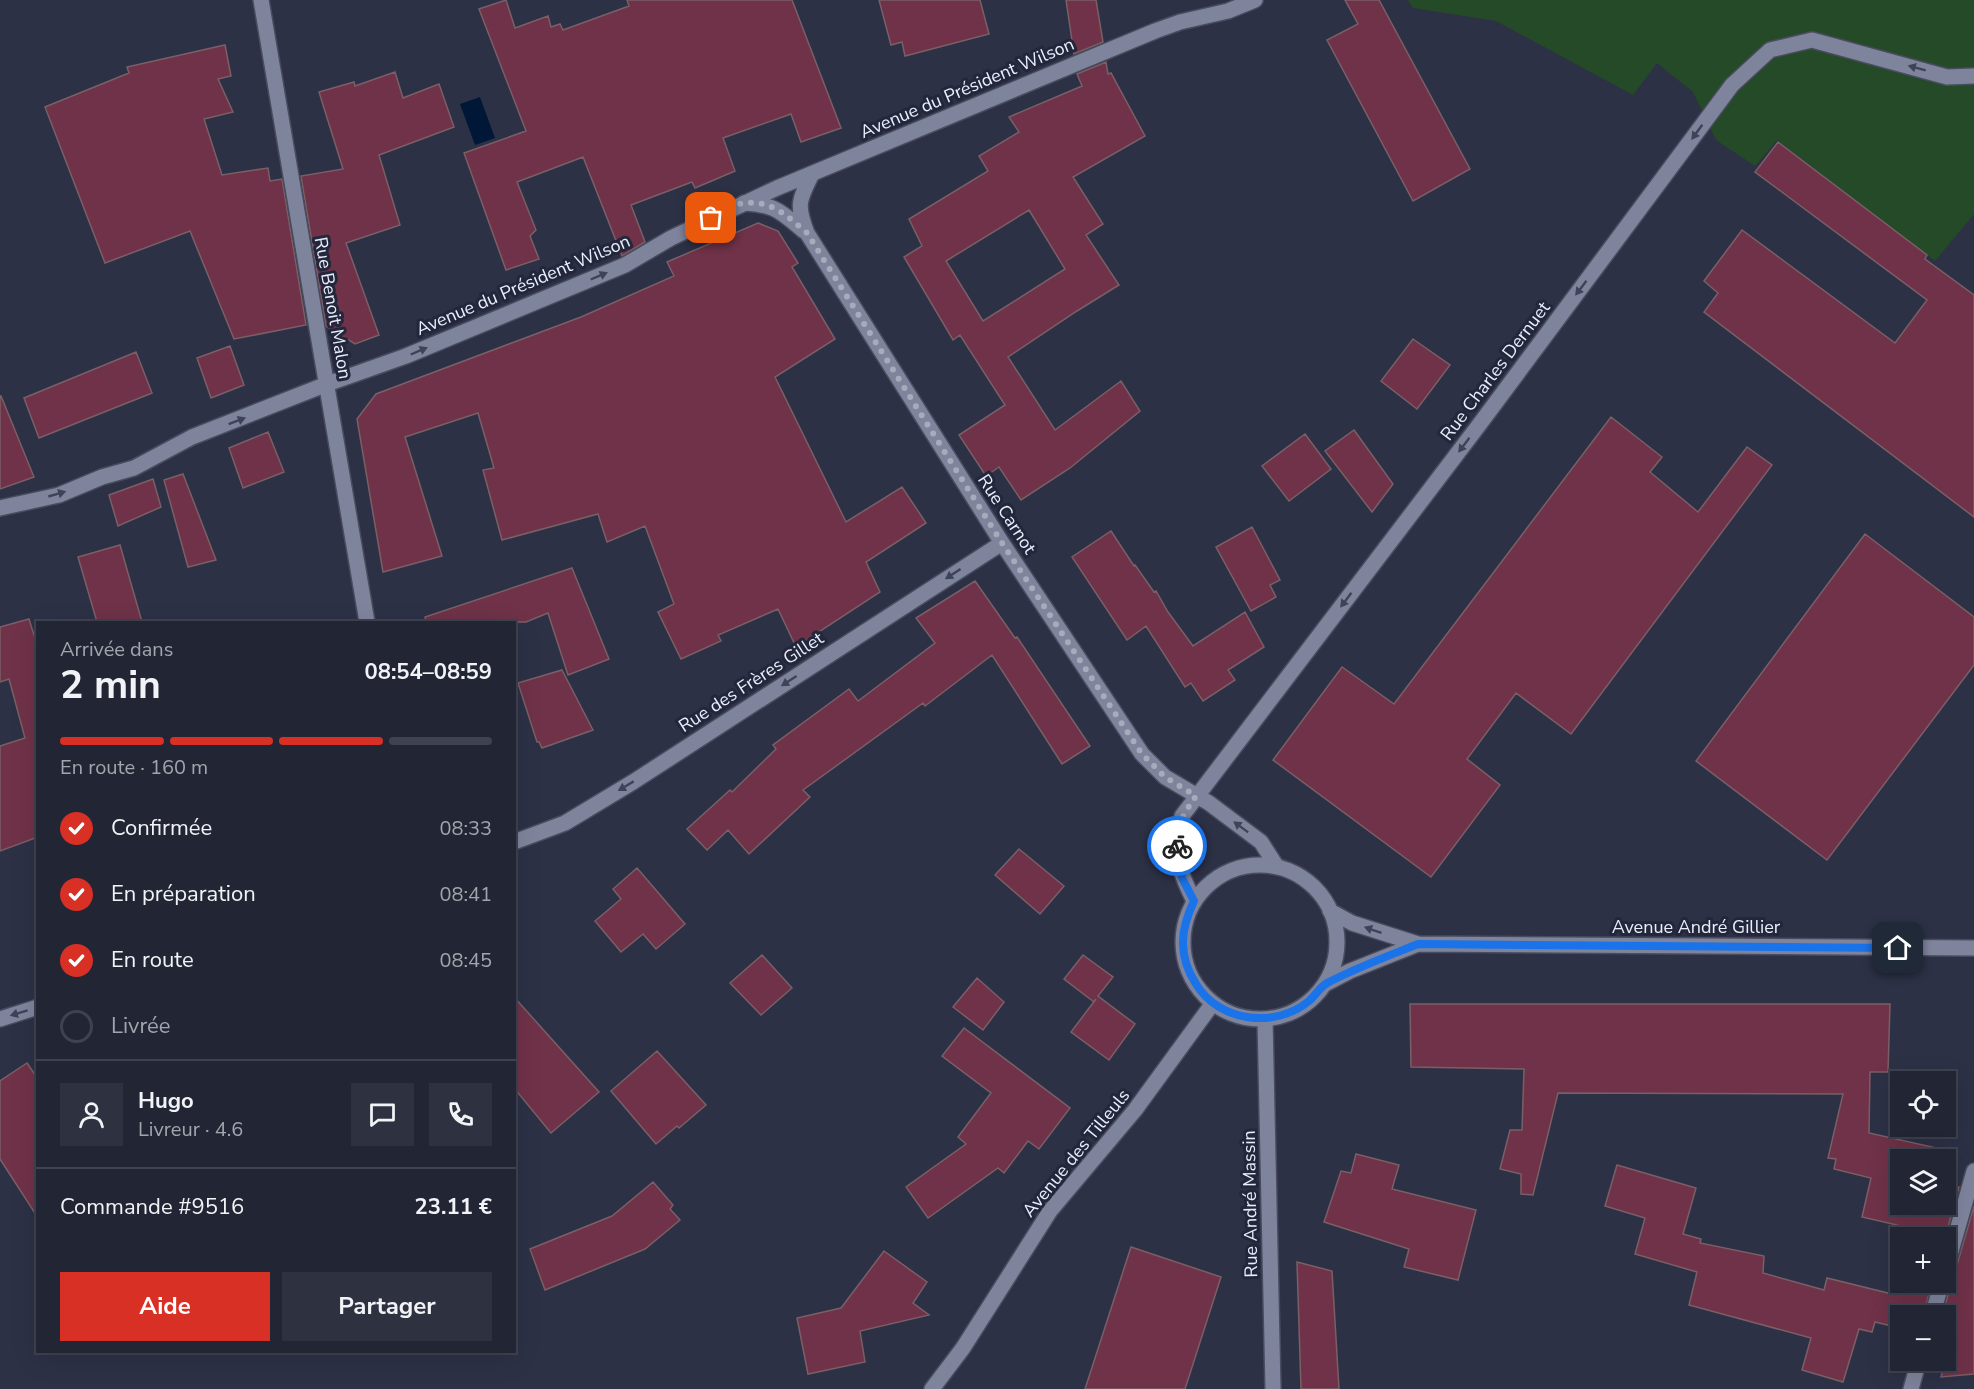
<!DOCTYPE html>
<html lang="fr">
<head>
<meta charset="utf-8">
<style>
  body { margin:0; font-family:"Nunito Sans",sans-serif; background:#2e3140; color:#f1f3f6; height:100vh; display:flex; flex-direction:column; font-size:22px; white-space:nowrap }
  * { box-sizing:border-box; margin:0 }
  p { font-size:20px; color:#a2a5ac }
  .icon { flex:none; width:33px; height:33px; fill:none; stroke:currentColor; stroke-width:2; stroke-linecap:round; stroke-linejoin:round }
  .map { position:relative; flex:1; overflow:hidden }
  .details { position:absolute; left:36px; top:621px; width:480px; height:732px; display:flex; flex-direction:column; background:#222534; border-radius:0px; box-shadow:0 6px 24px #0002,0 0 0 2px #3f424f }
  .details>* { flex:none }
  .buttons { position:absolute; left:1890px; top:1071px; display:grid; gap:12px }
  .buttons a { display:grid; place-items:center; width:66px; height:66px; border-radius:0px; background:#222534; box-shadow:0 6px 24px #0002,0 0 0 2px #3f424f; font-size:30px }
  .pin { position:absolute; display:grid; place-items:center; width:51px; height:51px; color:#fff; margin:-26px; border-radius:12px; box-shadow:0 3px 9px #0006 }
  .courier { position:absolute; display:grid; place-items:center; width:60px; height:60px; margin:-30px; border:4px solid #1a73e8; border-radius:50%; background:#fff; color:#222; box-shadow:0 2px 8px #0007 }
  .overview em { font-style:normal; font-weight:700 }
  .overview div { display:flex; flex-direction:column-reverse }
  .overview { display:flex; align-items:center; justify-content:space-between; height:102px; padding:0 24px }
  h1 { font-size:39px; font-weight:700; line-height:45px }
  .bar { display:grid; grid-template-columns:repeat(4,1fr); gap:9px 6px; align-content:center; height:72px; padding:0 24px }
  .bar i { height:8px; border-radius:4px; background:#3f424f }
  .bar .active { background:#d93025 }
  .bar p { grid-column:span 4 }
  .line { display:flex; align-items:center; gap:15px; padding:0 24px; border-top:2px solid #3f424f }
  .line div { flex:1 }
  .round { display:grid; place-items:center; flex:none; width:63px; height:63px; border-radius:0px; background:#2e3140 }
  ol { padding:0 24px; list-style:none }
  li { display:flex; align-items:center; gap:18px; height:66px }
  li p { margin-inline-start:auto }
  li .icon { padding:6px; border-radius:50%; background:#d93025; color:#fff; stroke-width:4 }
  li:last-child { color:#a2a5ac }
  li i { width:33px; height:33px; border:3px solid #3f424f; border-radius:50% }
  .primary-button { display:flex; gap:12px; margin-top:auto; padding:12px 24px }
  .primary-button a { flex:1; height:69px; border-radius:0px; background:#d93025; color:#fff; font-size:24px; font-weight:700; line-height:69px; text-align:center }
  .primary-button a+a { background:#2e3140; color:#f1f3f6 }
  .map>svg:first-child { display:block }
</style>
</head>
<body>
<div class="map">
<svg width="1974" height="1389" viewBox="0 0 1974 1389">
  <rect width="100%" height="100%" fill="#2d3146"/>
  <!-- green -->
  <path fill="#244a27" d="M 1408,0 L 1974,0 L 1974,214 L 1935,261 L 1777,140 L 1755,166 L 1716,140 L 1693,92 L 1657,63 L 1633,95 L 1496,21 L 1413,8 Z"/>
  <!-- water -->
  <path fill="#011738" d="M 480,97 L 495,138 L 475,145 L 460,104 Z"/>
  <!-- building -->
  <path fill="#6f3248" stroke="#7a5f67" stroke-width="1.5" fill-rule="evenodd" d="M 506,0 L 515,28 L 548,16 L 551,27 L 560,24 L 563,30 L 629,6 L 627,0 L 792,0 L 841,128 L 801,142 L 791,114 L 723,138 L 735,171 L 695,188 L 692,182 L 631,205 L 645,242 L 622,256 L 583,157 L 517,182 L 536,230 L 530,236 L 539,259 L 506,270 L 464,153 L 526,131 L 479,9 Z
    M 879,0 L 980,0 L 989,34 L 905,56 L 902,42 L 891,45 Z
    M 1066,0 L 1096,0 L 1103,42 L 1074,54 Z
    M 1345,0 L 1379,0 L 1470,169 L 1413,201 L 1327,40 L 1358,24 Z
    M 225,45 L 231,76 L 218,79 L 233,112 L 204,119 L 222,175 L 268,168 L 270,181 L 282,179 L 306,325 L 234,339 L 190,231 L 105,263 L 45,107 L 129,73 L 127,67 Z
    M 1106,62 L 1108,74 L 1111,73 L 1145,136 L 1073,177 L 1103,224 L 1086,235 L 1119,285 L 1077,311 L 1008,357 L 1055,430 L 1121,381 L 1140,411 L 1070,468 L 1021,500 L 999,467 L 986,476 L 959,435 L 1005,405 L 960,335 L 953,340 L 904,257 L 922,246 L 909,219 L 988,171 L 979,156 L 1019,132 L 1009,117 L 1082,86 L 1077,74 ZM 1029,210 L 1065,269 L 983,321 L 946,261 Z
    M 395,72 L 403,98 L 439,84 L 454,127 L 379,155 L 400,225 L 346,243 L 379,335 L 355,344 L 326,326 L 301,176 L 343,169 L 319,92 L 354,82 L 355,86 Z
    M 1778,142 L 1927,255 L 1925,259 L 1974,295 L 1974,517 L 1704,312 L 1718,293 L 1704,281 L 1742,230 L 1895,343 L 1927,300 L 1755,172 Z
    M 758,223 L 778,231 L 798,263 L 792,267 L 835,339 L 775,377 L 846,522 L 902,487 L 926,523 L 866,562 L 880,592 L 796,647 L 778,609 L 718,635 L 721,641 L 681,659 L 658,612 L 674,604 L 645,526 L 607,542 L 598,514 L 502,540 L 483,470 L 494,468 L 478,413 L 405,437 L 442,556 L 383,572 L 357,419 L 376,394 L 581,317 L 674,276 L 667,262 Z
    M 1413,339 L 1450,365 L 1417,409 L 1381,381 Z
    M 230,346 L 244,385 L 211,398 L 197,358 Z
    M 136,352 L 152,393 L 39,438 L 24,398 Z
    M 0,396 L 1,396 L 34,477 L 0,489 Z
    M 1611,417 L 1662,457 L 1650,472 L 1698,512 L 1747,447 L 1772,465 L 1571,734 L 1516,693 L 1467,759 L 1500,785 L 1431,877 L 1273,760 L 1342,667 L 1394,704 Z
    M 1354,430 L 1393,484 L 1372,512 L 1325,451 Z
    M 268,432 L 284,472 L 243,488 L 229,448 Z
    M 1305,434 L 1331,469 L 1289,501 L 1262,466 Z
    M 183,474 L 216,560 L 188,567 L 164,480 Z
    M 153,479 L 161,507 L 118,526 L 109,495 Z
    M 1252,527 L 1280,580 L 1270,585 L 1276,597 L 1251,611 L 1216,547 Z
    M 1111,531 L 1134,566 L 1135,565 L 1154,592 L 1156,591 L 1168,612 L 1193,646 L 1245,612 L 1264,647 L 1228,670 L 1235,680 L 1203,701 L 1191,683 L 1185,687 L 1146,626 L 1127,640 L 1072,557 Z
    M 1865,534 L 1974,617 L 1974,665 L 1827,860 L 1696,761 Z
    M 120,545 L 142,622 L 97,622 L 78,557 Z
    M 572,568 L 609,659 L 568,675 L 548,613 L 526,622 L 426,622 L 425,617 Z
    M 975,581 L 1015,638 L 1017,637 L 1090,746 L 1062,764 L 992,655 L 925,706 L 923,703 L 803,790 L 810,797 L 749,854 L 728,830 L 707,850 L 687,829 L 730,790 L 732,792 L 776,749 L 773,745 L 849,689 L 858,701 L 935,643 L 916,618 Z
    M 29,619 L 38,648 L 38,837 L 0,851 L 0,746 L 25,738 L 9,679 L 0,682 L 0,627 Z
    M 562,670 L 593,730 L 542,748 L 539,742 L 537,742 L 518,683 Z
    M 1019,849 L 1064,886 L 1040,914 L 995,875 Z
    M 637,868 L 685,924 L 656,949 L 643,934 L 621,952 L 595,921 L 621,899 L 613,889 Z
    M 762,955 L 792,988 L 761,1015 L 730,983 Z
    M 1083,955 L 1113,977 L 1098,996 L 1135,1024 L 1109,1060 L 1071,1032 L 1096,999 L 1094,1002 L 1064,979 Z
    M 977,978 L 1004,1002 L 983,1030 L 953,1007 Z
    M 514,997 L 599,1092 L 551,1133 L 514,1088 Z
    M 1410,1004 L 1890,1004 L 1888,1072 L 1870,1072 L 1869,1133 L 1941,1149 L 1939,1160 L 1900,1160 L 1900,1204 L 1946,1204 L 1946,1184 L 1959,1187 L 1945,1238 L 1907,1238 L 1910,1228 L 1862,1217 L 1871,1178 L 1834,1169 L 1836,1159 L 1828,1158 L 1843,1094 L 1558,1093 L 1533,1195 L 1521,1194 L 1521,1174 L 1500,1169 L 1510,1130 L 1522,1130 L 1524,1069 L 1411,1067 Z
    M 964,1028 L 1070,1108 L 1039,1149 L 1028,1141 L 1004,1173 L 998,1168 L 928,1218 L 906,1187 L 966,1144 L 958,1137 L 991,1093 L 942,1056 Z
    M 657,1051 L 706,1105 L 679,1128 L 677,1126 L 656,1144 L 611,1091 Z
    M 27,1063 L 38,1079 L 38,1218 L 0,1159 L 0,1081 Z
    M 1356,1154 L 1399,1165 L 1392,1189 L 1476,1210 L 1458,1280 L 1404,1267 L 1409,1249 L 1324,1222 L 1341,1171 L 1351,1173 Z
    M 1617,1165 L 1696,1188 L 1683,1234 L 1701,1239 L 1700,1243 L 1764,1256 L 1763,1273 L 1824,1290 L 1827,1278 L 1892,1294 L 1900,1262 L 1900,1282 L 1932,1282 L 1923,1316 L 1900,1316 L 1900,1328 L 1875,1322 L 1872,1332 L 1859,1329 L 1843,1382 L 1802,1370 L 1811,1338 L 1689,1305 L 1697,1272 L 1635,1254 L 1645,1218 L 1605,1206 Z
    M 653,1182 L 673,1205 L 670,1209 L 680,1220 L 645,1249 L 545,1290 L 530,1249 L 612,1216 Z
    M 1974,1206 L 1974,1374 L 1941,1377 L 1952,1341 L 1946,1340 L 1946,1316 L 1942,1316 L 1951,1285 L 1950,1277 L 1955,1272 Z
    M 1131,1247 L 1221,1277 L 1185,1389 L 1085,1389 Z
    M 884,1251 L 927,1282 L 913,1303 L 929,1315 L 860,1331 L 865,1362 L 808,1374 L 797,1318 L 841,1308 Z
    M 1297,1262 L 1332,1271 L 1339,1389 L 1301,1389 Z"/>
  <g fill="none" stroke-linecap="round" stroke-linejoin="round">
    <defs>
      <path id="street" d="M 261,0 L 367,622
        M 812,174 C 799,200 796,205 807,233 L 1002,543 L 1142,754 L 1165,777 L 1209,803 L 1261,842 L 1277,867
        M 744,203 C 776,205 780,211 804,231
        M 514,842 L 565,823 L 633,782 L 1002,543
        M1183 942a77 77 0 1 1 154 0a77 77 0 1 1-154 0Z
        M 1194,901 C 1178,869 1172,852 1182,816 L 1479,425 L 1732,85 L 1770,50 L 1812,40 L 1947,77 L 1974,76
        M 1330,911 L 1352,923 L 1418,944 L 1974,948
        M 1325,984 L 1350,971 L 1418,944
        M 0,1019 L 38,1007
        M 1265,1019 L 1273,1389
        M 932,1389 L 963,1348 L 1050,1211 L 1135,1110 L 1213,1003"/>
      <path id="secondary" d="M 0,508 L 59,495 L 102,477 L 134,468 L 192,437 L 327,384 L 406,356 L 625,265 L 671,238 L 777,188 L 1155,31 L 1180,22 L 1228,11 L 1255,0
        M 1946,1269 L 1974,1171
        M 1932,1316 L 1942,1282
        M 1911,1389 L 1919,1360"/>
    </defs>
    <!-- street casing -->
    <use href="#street" stroke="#484c5e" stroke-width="18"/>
    <!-- secondary casing -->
    <use href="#secondary" stroke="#484c5e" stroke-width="18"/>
    <!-- street -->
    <use href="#street" stroke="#7f849d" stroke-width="15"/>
    <!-- secondary -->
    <use href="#secondary" stroke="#7f849d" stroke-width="15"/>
  </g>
  <!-- one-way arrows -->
  <defs><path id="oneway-solid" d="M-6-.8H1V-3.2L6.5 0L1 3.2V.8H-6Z" transform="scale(1.5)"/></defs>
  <g fill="#3f4358">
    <use href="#oneway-solid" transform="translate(1917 68) rotate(-165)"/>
    <use href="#oneway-solid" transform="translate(1697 132) rotate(126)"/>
    <use href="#oneway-solid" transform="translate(599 276) rotate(-23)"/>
    <use href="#oneway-solid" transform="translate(1581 288) rotate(127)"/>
    <use href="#oneway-solid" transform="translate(419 351) rotate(-23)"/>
    <use href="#oneway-solid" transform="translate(237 421) rotate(-21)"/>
    <use href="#oneway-solid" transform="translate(1464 445) rotate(127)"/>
    <use href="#oneway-solid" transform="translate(57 494) rotate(-16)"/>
    <use href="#oneway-solid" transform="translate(953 574) rotate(147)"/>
    <use href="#oneway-solid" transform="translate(1346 600) rotate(127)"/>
    <use href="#oneway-solid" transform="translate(789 681) rotate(147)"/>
    <use href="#oneway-solid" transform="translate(626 786) rotate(149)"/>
    <use href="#oneway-solid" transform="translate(1241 827) rotate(-143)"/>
    <use href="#oneway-solid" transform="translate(1373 930) rotate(-161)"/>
    <use href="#oneway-solid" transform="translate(19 1013) rotate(163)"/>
  </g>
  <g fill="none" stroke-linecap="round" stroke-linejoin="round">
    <!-- done -->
    <path stroke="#a8abbc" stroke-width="6" stroke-dasharray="0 10.8" d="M 711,218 C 721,213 734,204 745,203 C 772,200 788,217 807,233 L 1002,543 L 1142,754 L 1165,777 L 1196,796 C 1185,812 1175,826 1177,846"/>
    <!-- route -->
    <path stroke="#1a73e8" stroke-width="8" d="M 1177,846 L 1182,878 L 1194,901 C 1180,930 1178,956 1196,984 C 1219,1022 1275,1029 1309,1001 C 1316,995 1320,986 1329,982 C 1358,967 1388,956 1418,944 L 1898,948"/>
  </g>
  <g text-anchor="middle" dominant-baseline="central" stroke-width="6" stroke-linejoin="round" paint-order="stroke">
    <!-- street labels -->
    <g font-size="18" fill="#eaedfb" stroke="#23273b">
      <text transform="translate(967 88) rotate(-23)">Avenue du Président Wilson</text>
      <text transform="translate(523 285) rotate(-23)">Avenue du Président Wilson</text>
      <text transform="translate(333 308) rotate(80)">Rue Benoit Malon</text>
      <text transform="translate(1495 371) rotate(-53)">Rue Charles Dernuet</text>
      <text transform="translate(1007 514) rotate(57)">Rue Carnot</text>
      <text transform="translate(751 682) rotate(-33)">Rue des Frères Gillet</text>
      <text x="1696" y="927">Avenue André Gillier</text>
      <text transform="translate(1076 1153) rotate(-51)">Avenue des Tilleuls</text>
      <text transform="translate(1250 1204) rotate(-91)">Rue André Massin</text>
    </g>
  </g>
</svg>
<div class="buttons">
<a><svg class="icon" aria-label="locate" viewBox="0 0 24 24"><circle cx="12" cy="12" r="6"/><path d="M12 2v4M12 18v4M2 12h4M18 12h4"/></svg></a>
<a><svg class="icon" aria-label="layers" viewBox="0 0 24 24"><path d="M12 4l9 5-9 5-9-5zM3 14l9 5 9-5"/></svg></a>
<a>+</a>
<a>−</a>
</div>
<div class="pin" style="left:711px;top:218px;background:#ea580c"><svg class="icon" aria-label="bag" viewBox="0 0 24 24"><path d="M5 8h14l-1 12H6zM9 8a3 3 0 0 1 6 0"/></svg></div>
<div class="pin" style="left:1898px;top:948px;background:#1f2937"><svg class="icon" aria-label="home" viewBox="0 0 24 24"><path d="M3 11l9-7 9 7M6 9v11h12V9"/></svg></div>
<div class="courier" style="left:1177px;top:846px"><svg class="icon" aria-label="bike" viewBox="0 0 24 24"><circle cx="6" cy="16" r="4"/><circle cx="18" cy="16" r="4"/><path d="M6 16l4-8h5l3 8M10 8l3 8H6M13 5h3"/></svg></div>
<section class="details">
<div class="overview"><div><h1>2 min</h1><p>Arrivée dans</p></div><em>08:54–08:59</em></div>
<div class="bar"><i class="active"></i><i class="active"></i><i class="active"></i><i></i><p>En route · 160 m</p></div>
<ol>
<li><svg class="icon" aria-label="check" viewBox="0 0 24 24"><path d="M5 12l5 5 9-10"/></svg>Confirmée<p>08:33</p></li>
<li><svg class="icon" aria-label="check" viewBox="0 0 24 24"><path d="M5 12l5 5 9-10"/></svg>En préparation<p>08:41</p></li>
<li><svg class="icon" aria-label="check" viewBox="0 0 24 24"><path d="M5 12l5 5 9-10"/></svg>En route<p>08:45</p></li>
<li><i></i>Livrée</li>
</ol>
<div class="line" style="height:108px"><a class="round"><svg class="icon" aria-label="person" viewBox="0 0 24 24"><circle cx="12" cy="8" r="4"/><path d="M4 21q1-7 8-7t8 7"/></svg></a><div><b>Hugo</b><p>Livreur · 4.6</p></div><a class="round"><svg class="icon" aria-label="chat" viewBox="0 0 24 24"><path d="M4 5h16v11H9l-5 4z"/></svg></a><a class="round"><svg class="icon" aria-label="phone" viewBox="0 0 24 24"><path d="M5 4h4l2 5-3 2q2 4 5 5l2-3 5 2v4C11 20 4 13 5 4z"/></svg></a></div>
<div class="line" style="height:78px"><div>Commande #9516</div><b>23.11 €</b></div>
<div class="primary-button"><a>Aide</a><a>Partager</a></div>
</section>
</div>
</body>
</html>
